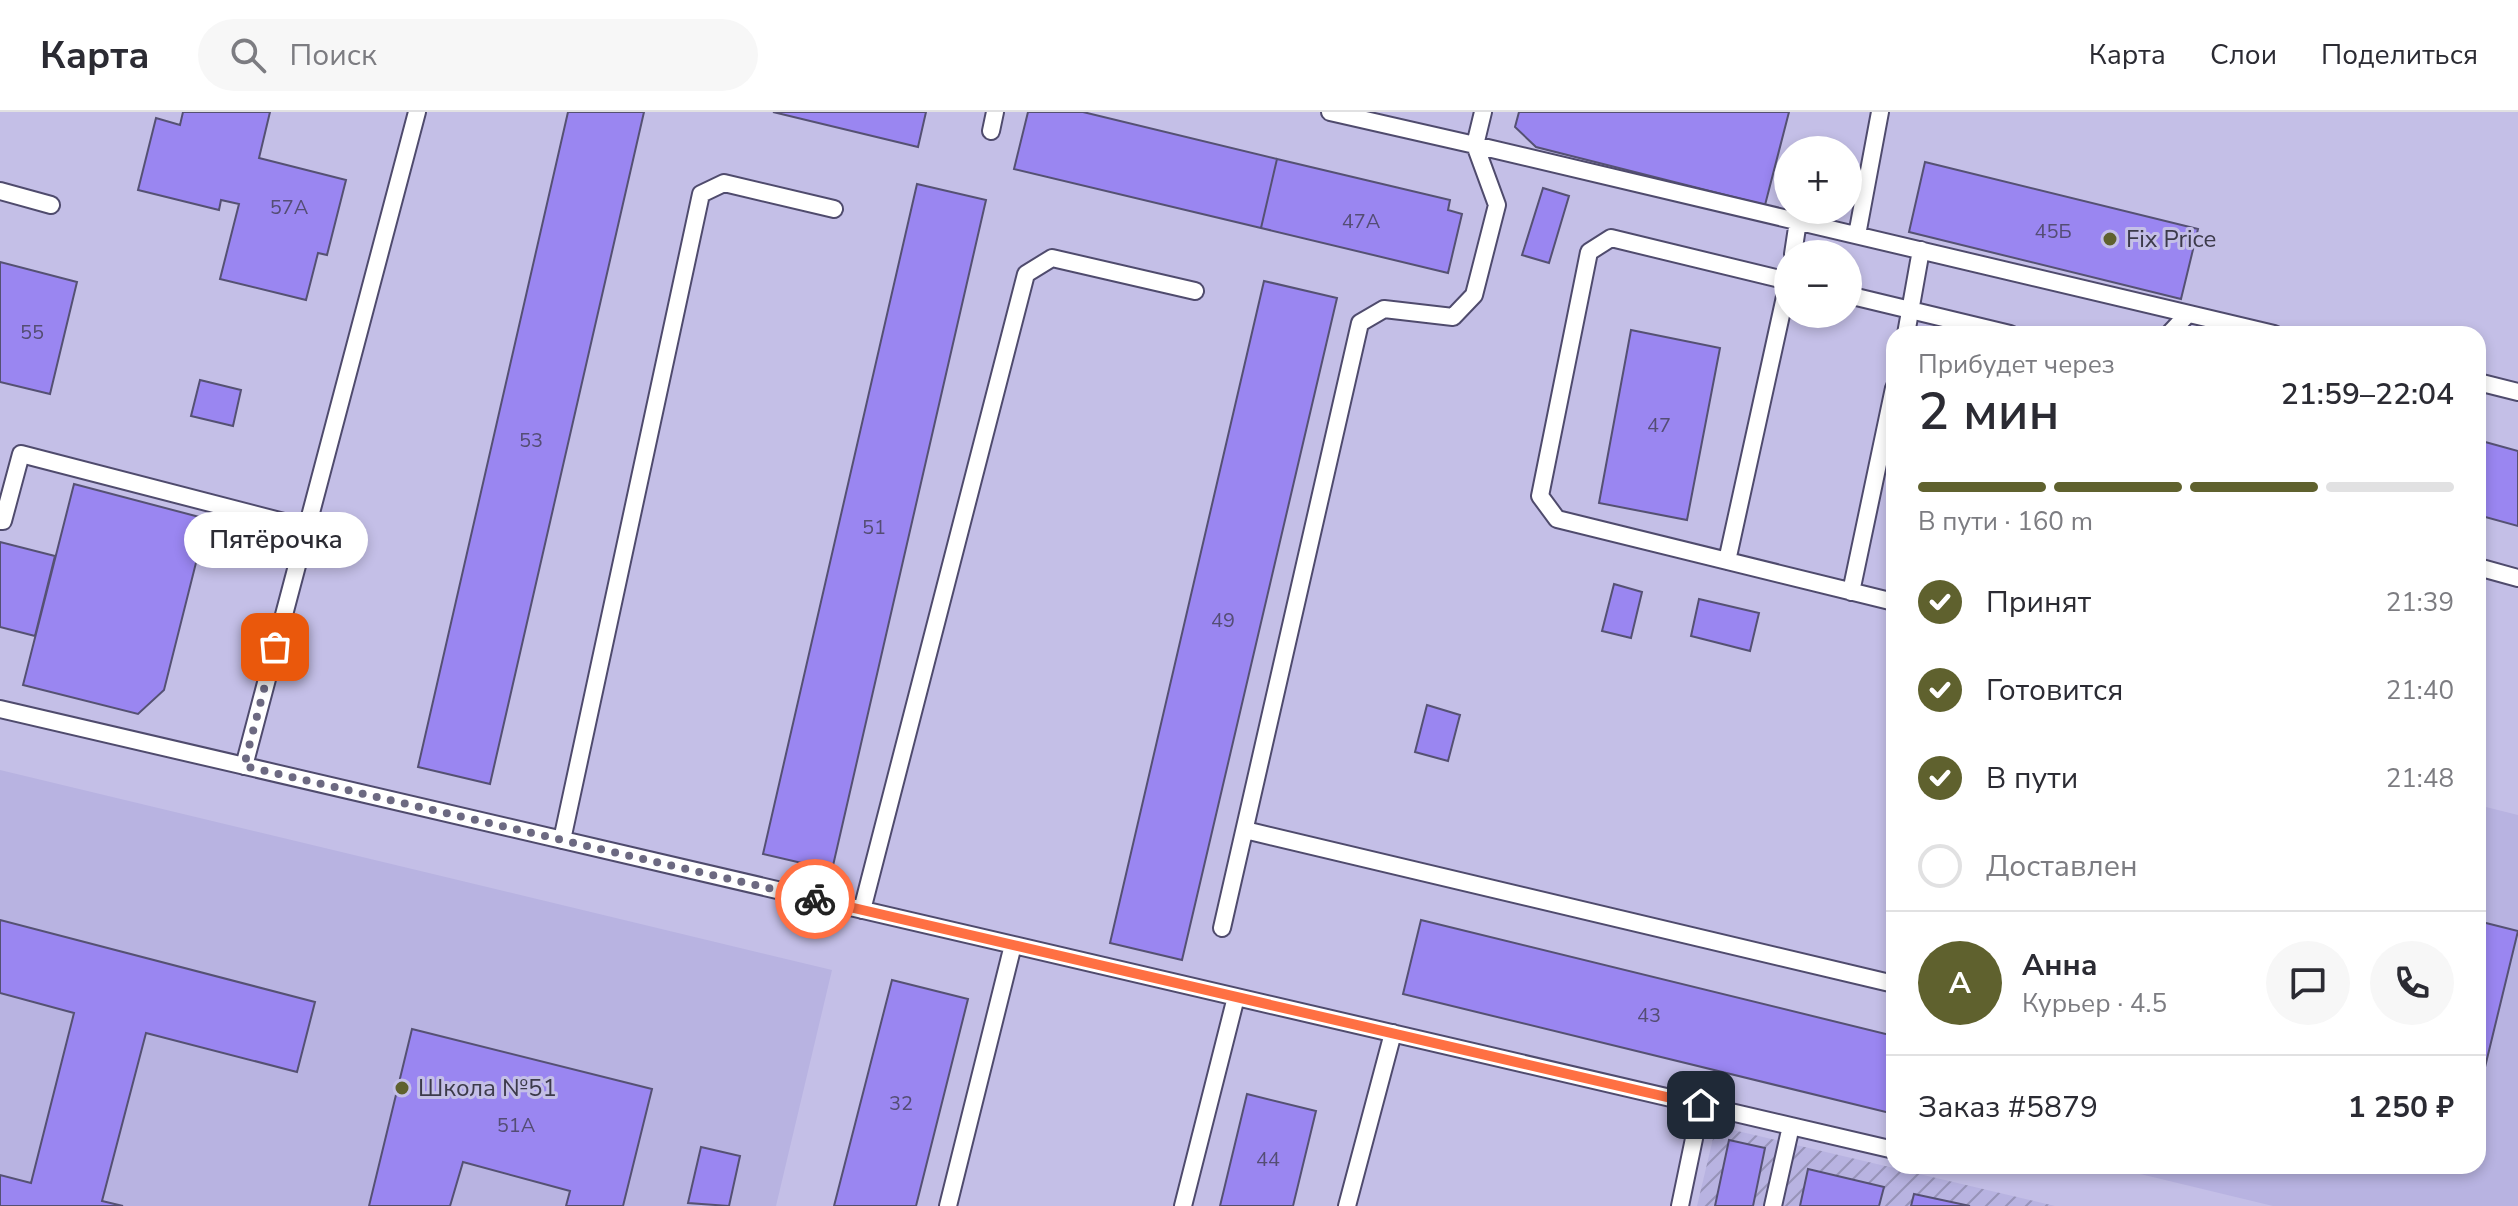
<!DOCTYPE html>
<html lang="ru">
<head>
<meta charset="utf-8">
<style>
  body { margin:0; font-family:"Nunito Sans",sans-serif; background:#f7f7f7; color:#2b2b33; height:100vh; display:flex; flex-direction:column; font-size:30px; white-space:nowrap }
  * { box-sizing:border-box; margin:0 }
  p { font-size:26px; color:#7c7c81 }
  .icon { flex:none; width:44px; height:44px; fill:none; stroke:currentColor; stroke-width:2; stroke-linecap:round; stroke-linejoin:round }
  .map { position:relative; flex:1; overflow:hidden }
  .side { position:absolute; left:1886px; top:214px; width:600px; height:848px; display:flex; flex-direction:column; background:#fff; border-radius:24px; box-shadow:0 4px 12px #0003 }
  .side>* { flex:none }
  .buttons { position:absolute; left:1774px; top:24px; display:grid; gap:16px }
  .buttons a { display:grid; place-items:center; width:88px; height:88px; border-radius:50%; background:#fff; box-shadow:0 4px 12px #0003; font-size:40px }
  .pin { position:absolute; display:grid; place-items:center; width:68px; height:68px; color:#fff; margin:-34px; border-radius:16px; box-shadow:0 4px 12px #0006 }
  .courier { position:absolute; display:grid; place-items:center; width:80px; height:80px; margin:-40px; border:6px solid #ff7043; border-radius:50%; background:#fff; color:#222; box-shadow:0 2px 10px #0007 }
  .bubble { position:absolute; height:56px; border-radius:28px; background:#fff; box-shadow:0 4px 12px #0003; font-size:26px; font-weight:600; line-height:56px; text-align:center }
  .overview em { font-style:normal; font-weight:600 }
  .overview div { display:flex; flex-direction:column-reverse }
  .overview { display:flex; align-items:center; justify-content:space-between; height:136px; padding:0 32px }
  h1 { font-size:52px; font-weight:600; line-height:60px }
  .bar { display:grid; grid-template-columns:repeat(4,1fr); gap:12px 8px; align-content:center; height:96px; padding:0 32px }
  .bar i { height:10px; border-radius:6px; background:#e1e1e2 }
  .bar .active { background:#5f612e }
  .bar p { grid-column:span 4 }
  .line { display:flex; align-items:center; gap:20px; padding:0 32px; border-top:2px solid #e1e1e2 }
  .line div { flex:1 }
  .round { display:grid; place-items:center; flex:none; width:84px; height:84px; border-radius:42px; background:#f7f7f7 }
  ol { padding:0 32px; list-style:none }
  li { display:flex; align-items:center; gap:24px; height:88px }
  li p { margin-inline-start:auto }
  li .icon { padding:8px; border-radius:50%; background:#5f612e; color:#fff; stroke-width:4 }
  li:last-child { color:#7c7c81 }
  li i { width:44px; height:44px; border:4px solid #e1e1e2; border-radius:50% }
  header { display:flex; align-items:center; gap:48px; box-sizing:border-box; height:112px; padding:0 40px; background:#fff; border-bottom:2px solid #e1e1e2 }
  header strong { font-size:38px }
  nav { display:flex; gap:44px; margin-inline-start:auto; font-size:28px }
  .search { width:560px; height:72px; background:#f7f7f7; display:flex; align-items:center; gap:20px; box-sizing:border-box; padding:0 28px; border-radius:44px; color:#7c7c81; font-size:30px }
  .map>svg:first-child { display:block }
</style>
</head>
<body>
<header>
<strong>Карта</strong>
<div class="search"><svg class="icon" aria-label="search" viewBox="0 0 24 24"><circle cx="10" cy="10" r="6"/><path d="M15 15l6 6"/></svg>Поиск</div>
<nav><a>Карта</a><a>Слои</a><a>Поделиться</a></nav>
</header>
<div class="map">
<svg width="2518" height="1094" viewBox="0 0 2518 1094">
  <defs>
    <pattern id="industrial-furrows" width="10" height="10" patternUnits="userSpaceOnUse" patternTransform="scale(2)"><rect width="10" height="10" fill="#b8b3e1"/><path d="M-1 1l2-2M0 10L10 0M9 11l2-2" fill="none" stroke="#9793b8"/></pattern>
  </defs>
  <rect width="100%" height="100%" fill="#c4bfe7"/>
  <!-- built -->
  <path fill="#b8b3e1" d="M 0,658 L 832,858 L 776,1094 L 0,1094 Z
    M 2478,693 L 2518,703 L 2518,1094 L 2273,1094 L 2107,1054 L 2478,1054 Z"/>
  <!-- industrial -->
  <path fill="url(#industrial-furrows)" d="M 1716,1014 L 2055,1094 L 1697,1094 Z"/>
  <!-- building -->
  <path fill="#9a86f1" stroke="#555173" stroke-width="2" d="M 183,0 L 270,0 L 259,46 L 346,68 L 327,143 L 318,141 L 306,188 L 220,167 L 239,92 L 221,88 L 219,98 L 138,78 L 156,6 L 180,13 Z
    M 568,0 L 644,0 L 490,672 L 418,655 Z
    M 773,0 L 926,0 L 918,35 Z
    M 1028,0 L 1083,0 L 1277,47 L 1261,116 L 1014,57 Z
    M 1519,0 L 1789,0 L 1765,93 L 1536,35 L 1515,15 Z
    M 1277,47 L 1450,88 L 1448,98 L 1462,102 L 1448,161 L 1261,116 Z
    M 1925,50 L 2198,117 L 2181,187 L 1909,120 Z
    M 917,72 L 986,88 L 832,758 L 763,742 Z
    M 1543,76 L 1569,84 L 1549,151 L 1522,143 Z
    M 0,150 L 77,170 L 50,282 L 0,270 Z
    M 1264,169 L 1337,186 L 1182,848 L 1110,831 Z
    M 1631,218 L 1720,236 L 1687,408 L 1599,391 Z
    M 200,268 L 241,278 L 233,314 L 191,304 Z
    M 2478,328 L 2518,339 L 2518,414 L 2478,403 Z
    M 74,372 L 207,407 L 164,578 L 138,602 L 23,573 Z
    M 0,430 L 55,444 L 35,524 L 0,515 Z
    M 1614,472 L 1642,480 L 1631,526 L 1602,519 Z
    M 1699,487 L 1759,501 L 1750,539 L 1691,524 Z
    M 1427,593 L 1460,603 L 1448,649 L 1415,640 Z
    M 0,808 L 315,890 L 297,960 L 146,921 L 102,1089 L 123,1094 L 0,1094 L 0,1063 L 31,1071 L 74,901 L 0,881 Z
    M 1421,808 L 1894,924 L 1894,1002 L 1403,882 Z
    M 2478,809 L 2518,819 L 2478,984 Z
    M 892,868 L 968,887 L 916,1094 L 834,1094 Z
    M 412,917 L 652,977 L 623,1094 L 566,1094 L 570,1079 L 463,1050 L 450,1094 L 369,1094 Z
    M 1247,982 L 1316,999 L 1293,1094 L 1220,1094 Z
    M 1729,1028 L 1765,1036 L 1753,1094 L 1715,1094 Z
    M 701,1035 L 740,1044 L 729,1094 L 688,1091 Z
    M 1808,1057 L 1884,1075 L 1879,1094 L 1800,1094 Z
    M 1914,1082 L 1970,1094 L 1911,1094 Z"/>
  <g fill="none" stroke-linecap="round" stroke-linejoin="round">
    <defs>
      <path id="lane" d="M 1483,0 L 1475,33 L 2274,222
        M 991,19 L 995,0
        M 0,79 L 51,93
        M 1857,123 L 1880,0
        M 1793,142 L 1798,109
        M 1788,169 L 1611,126 L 1589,140 L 1540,384 L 1557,407 L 1894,490
        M 1848,183 L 2010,222
        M 1906,222 L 1921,138
        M 2169,222 L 2188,202
        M 2478,270 L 2518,280
        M 0,409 L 3,409 L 21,342 L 307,416
        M 1727,449 L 1788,171
        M 2478,455 L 2518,466
        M 1851,480 L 1894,276
        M 0,597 L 1894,1038
        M 244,654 L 417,0
        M 1245,718 L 1894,872
        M 562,728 L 701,82 L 724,71 L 834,97
        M 862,798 L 1026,162 L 1052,146 L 1195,179
        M 1222,816 L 1360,211 L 1384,197 L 1453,205 L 1474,183 L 1497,93 L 1475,33 L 1330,0
        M 948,1094 L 1013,833
        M 1183,1094 L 1236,885
        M 1347,1094 L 1393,921
        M 1680,1094 L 1701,993
        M 1773,1094 L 1791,1014"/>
    </defs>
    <!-- lane casing -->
    <use href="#lane" stroke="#4f4b6d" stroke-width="20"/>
    <!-- lane -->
    <use href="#lane" stroke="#fff" stroke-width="16"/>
  </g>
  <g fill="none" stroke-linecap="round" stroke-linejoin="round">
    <!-- done -->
    <path stroke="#6c6981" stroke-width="8" stroke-dasharray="0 14.4" d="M 275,535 L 244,654 L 815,787"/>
    <!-- route -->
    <path stroke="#ff7043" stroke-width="10" d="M 815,787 L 1701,993"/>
  </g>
  <!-- markers -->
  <g fill="#5f612e" stroke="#c4bfe7" stroke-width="3">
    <circle cx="2110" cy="127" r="8"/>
    <circle cx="402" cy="976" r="8"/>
  </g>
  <g text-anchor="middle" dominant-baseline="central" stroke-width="6" stroke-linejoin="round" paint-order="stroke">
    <!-- number labels -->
    <g font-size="20" fill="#544d74">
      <text x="289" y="95">57А</text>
      <text x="1361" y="109">47А</text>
      <text x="2053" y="119">45Б</text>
      <text x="32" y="220">55</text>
      <text x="1659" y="313">47</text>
      <text x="531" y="328">53</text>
      <text x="874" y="415">51</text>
      <text x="1223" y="508">49</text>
      <text x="1649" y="903">43</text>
      <text x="901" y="991">32</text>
      <text x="516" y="1013">51А</text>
      <text x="1268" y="1047">44</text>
    </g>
    <!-- poi labels -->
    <g font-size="24" fill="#3c3a4a" stroke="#c4bfe7" text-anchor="start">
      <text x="2126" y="127">Fix Price</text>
      <text x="418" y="976">Школа №51</text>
    </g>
  </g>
</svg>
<div class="buttons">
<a>+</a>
<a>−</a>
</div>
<div class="pin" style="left:275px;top:535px;background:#ea580c"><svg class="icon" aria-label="bag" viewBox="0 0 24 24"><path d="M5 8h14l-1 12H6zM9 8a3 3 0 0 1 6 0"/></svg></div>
<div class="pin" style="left:1701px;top:993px;background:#1f2937"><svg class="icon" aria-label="home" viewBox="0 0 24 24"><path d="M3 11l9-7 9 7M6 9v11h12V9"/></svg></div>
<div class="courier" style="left:815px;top:787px"><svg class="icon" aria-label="bike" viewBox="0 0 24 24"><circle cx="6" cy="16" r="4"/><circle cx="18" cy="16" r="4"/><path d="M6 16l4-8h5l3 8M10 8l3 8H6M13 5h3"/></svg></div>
<div class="bubble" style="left:184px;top:400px;width:184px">Пятёрочка</div>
<section class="side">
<div class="overview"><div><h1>2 мин</h1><p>Прибудет через</p></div><em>21:59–22:04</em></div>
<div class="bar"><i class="active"></i><i class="active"></i><i class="active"></i><i></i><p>В пути · 160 m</p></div>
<ol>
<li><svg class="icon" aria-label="check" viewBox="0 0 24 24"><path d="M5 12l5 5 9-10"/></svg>Принят<p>21:39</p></li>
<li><svg class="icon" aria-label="check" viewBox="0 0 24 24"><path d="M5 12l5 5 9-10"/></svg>Готовится<p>21:40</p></li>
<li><svg class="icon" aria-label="check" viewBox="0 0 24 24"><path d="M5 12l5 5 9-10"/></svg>В пути<p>21:48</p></li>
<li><i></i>Доставлен</li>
</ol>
<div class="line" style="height:144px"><b class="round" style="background:#5f612e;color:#fff">А</b><div><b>Анна</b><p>Курьер · 4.5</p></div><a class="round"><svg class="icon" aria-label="chat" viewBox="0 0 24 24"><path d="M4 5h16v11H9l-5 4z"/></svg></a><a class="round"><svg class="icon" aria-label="phone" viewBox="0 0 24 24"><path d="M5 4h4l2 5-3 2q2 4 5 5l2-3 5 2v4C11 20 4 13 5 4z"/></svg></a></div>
<div class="line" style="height:104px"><div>Заказ #5879</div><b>1 250 ₽</b></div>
</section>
</div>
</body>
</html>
